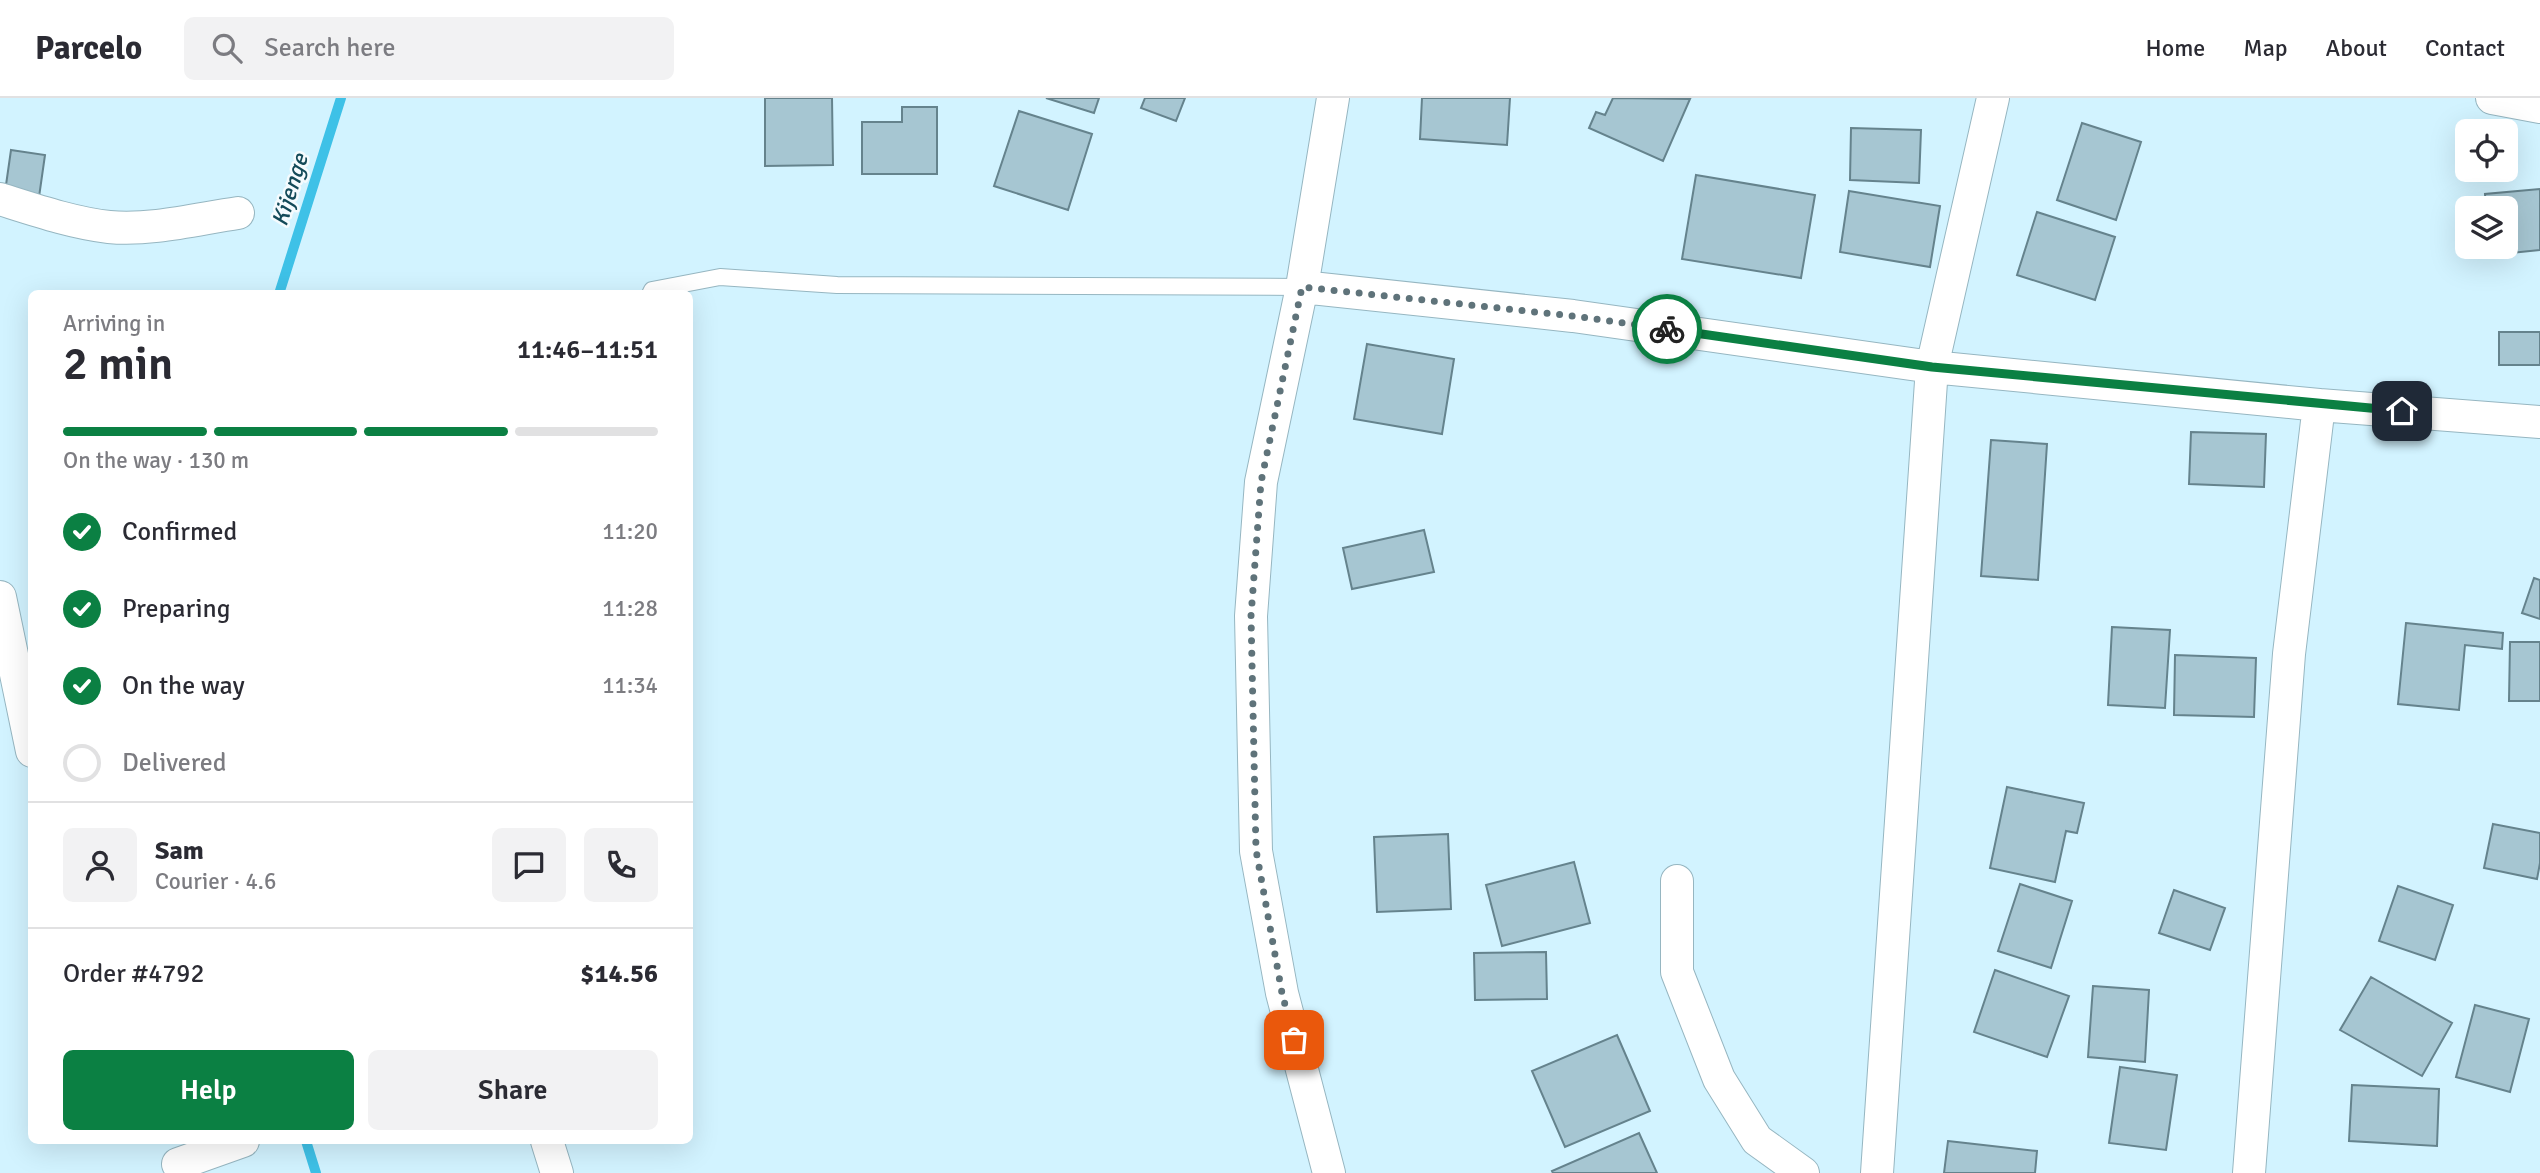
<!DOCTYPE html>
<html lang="en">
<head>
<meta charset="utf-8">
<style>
  body { margin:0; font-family:Signika,sans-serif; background:#f2f2f3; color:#2b2b33; height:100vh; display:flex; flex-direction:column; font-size:26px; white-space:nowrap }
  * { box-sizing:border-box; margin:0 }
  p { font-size:23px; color:#7c7c81 }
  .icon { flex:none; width:38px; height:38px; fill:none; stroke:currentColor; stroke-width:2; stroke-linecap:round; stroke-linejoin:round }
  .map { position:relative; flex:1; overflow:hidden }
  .details { position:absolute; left:28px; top:192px; width:665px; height:854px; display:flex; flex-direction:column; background:#fff; border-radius:10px; box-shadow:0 7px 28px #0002 }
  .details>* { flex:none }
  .tools { position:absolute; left:2455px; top:21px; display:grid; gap:14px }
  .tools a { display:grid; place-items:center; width:63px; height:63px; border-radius:10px; background:#fff; box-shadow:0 7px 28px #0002; font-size:35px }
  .pin { position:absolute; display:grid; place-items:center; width:60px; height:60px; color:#fff; margin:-30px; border-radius:14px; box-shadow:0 4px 10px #0006 }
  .courier { position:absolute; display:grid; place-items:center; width:70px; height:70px; margin:-35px; border:5px solid #0b8043; border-radius:50%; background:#fff; color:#222; box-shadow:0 2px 9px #0007 }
  .head em { font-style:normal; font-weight:600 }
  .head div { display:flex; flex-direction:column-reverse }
  .head { display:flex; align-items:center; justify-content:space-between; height:119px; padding:0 35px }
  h1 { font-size:46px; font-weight:600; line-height:52px }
  .bar { display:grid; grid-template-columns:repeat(4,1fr); gap:10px 7px; align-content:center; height:84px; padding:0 35px }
  .bar i { height:9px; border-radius:5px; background:#e1e1e2 }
  .bar .current { background:#0b8043 }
  .bar p { grid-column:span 4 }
  .line { display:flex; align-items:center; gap:18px; padding:0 35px; border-top:2px solid #e1e1e2 }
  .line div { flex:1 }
  .round { display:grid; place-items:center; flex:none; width:74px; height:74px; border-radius:10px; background:#f2f2f3 }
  ol { padding:0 35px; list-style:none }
  li { display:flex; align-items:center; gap:21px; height:77px }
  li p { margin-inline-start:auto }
  li .icon { padding:7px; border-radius:50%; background:#0b8043; color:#fff; stroke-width:4 }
  li:last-child { color:#7c7c81 }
  li i { width:38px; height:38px; border:4px solid #e1e1e2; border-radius:50% }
  .button { display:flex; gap:14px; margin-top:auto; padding:14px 35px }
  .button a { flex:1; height:80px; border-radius:10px; background:#0b8043; color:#fff; font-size:28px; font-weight:600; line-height:80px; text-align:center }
  .button a+a { background:#f2f2f3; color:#2b2b33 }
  header { display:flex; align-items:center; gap:42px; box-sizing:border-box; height:98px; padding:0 35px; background:#fff; border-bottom:2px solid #e1e1e2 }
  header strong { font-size:33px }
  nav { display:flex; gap:38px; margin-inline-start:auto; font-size:24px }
  .search { width:490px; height:63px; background:#f2f2f3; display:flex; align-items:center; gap:18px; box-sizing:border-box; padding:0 24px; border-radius:10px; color:#7c7c81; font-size:26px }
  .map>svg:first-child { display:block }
</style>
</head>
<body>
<header>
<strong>Parcelo</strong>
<div class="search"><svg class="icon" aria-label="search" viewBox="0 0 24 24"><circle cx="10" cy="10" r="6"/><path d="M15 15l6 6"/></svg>Search here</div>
<nav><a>Home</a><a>Map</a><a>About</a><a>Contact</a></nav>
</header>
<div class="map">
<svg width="2540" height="1075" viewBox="0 0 2540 1075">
  <rect width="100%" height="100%" fill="#d2f3ff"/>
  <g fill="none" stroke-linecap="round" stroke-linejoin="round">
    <!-- stream -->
    <path stroke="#3ec1e7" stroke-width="10" d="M 279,196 L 341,0
      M 306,1043 L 316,1075"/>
  </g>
  <!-- building -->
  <path fill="#a6c6d2" stroke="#65838d" stroke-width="2" d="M 765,0 L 832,0 L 833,67 L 765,68 Z
    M 1046,0 L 1099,0 L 1094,15 Z
    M 1145,0 L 1185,0 L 1176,23 L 1141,10 Z
    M 1422,0 L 1510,0 L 1507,47 L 1420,41 Z
    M 1613,0 L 1690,1 L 1663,63 L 1589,30 L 1596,14 L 1605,17 Z
    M 902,9 L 937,9 L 937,76 L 862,76 L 862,24 L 902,24 Z
    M 1019,13 L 1092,36 L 1068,112 L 994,88 Z
    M 2082,25 L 2141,44 L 2116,122 L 2057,102 Z
    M 1851,30 L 1921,32 L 1919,85 L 1850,82 Z
    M 11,52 L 45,57 L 39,99 L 5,94 Z
    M 1696,77 L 1815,97 L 1801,180 L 1682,161 Z
    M 2540,91 L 2540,152 L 2491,157 L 2490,149 L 2506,149 L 2506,110 L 2486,110 L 2485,96 Z
    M 1849,93 L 1940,108 L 1930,169 L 1840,154 Z
    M 2037,114 L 2115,139 L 2095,202 L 2017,177 Z
    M 2499,234 L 2540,234 L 2540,267 L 2499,267 Z
    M 1367,246 L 1454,261 L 1442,336 L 1354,321 Z
    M 2191,334 L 2266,336 L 2264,389 L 2189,386 Z
    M 1991,342 L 2047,346 L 2038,482 L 1981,478 Z
    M 1424,432 L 1434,474 L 1352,491 L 1343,450 Z
    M 2534,480 L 2540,482 L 2540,521 L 2522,515 Z
    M 2406,525 L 2503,535 L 2502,551 L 2465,547 L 2459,612 L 2398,606 Z
    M 2112,529 L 2170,532 L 2165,610 L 2108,607 Z
    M 2510,544 L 2540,544 L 2540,603 L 2509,603 Z
    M 2175,557 L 2256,560 L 2254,619 L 2174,617 Z
    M 2007,689 L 2084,705 L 2077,735 L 2066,733 L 2055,784 L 1990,770 Z
    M 2493,726 L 2540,735 L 2540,765 L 2537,781 L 2484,770 Z
    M 1448,736 L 1451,811 L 1377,814 L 1374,739 Z
    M 1574,764 L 1590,825 L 1502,848 L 1486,787 Z
    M 2020,786 L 2072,803 L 2051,870 L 1998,853 Z
    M 2398,788 L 2453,807 L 2435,862 L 2379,843 Z
    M 2174,792 L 2225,810 L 2210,852 L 2159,835 Z
    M 1546,854 L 1547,901 L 1475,902 L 1474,855 Z
    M 1995,872 L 2069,898 L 2047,959 L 1974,934 Z
    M 2371,879 L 2452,925 L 2422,978 L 2340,932 Z
    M 2093,888 L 2149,892 L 2145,964 L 2088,959 Z
    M 2475,907 L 2529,921 L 2510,994 L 2456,979 Z
    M 1617,937 L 1650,1013 L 1565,1049 L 1532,973 Z
    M 2120,969 L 2177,977 L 2166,1052 L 2109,1045 Z
    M 2352,987 L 2439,991 L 2437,1048 L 2349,1043 Z
    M 1639,1035 L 1657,1075 L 1553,1075 L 1552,1073 Z
    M 1948,1043 L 2037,1053 L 2035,1075 L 1944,1075 Z"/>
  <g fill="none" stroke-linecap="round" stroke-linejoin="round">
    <defs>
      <path id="service" d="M 650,196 L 652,192 L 720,179 L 837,187 L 1302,189"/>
      <path id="minor" d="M 2492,0 L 2540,9
        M 0,101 C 35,112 73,125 109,129 C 151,133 197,121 238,115
        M 1302,189 L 1573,218 L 1932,269 L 2319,307 L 2540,324
        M 0,499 L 32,653
        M 1677,783 L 1677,874 L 1719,981 L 1757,1042 L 1803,1075
        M 547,1043 L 557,1075
        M 178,1066 L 243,1043
        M 1329,1075 L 1282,895 L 1256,753 L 1251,518 L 1261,384 L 1302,189 L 1333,0
        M 1877,1075 L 1932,269 L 1993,0
        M 2249,1075 L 2289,556 L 2319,307"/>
    </defs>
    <!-- service casing -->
    <use href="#service" stroke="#96b6c1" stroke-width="18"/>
    <!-- minor casing -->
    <use href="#minor" stroke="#96b6c1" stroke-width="34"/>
    <!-- service -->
    <use href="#service" stroke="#fff" stroke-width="16"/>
    <!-- minor -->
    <use href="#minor" stroke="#fff" stroke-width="32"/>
  </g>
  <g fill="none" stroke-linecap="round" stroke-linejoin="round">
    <!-- done -->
    <path stroke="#5f737a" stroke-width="7" stroke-dasharray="0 12.6" d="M 1294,942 L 1282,895 L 1256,752 L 1251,518 L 1261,384 L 1302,189 L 1573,218 L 1667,231"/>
    <!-- route -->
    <path stroke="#0b8043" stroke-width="9" d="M 1667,231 L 1932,269 L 2402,313"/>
  </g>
  <g text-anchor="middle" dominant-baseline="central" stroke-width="5" stroke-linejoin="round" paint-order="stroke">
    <!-- water labels -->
    <g font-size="23" font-style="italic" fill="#134a59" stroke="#f5fbfe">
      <text transform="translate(290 92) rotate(-73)">Kijenge</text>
    </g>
  </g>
</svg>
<div class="tools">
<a><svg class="icon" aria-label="locate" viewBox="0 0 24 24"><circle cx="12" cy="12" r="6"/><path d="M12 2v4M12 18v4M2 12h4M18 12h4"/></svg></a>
<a><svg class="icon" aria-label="layers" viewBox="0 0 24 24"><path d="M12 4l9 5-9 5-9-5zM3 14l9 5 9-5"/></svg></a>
</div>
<div class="pin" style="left:1294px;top:942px;background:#ea580c"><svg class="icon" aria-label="bag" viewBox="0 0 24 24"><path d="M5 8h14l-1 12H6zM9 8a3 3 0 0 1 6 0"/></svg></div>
<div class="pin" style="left:2402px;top:313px;background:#1f2937"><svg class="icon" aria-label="home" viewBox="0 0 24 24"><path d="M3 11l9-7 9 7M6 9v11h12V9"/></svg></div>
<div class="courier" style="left:1667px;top:231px"><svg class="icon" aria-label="bike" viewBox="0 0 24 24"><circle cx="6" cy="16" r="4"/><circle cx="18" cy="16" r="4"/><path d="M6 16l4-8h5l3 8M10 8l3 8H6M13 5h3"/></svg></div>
<section class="details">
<div class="head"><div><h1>2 min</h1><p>Arriving in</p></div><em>11:46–11:51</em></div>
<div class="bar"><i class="current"></i><i class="current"></i><i class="current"></i><i></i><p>On the way · 130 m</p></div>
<ol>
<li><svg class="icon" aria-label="check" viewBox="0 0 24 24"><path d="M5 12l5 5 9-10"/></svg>Confirmed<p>11:20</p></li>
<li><svg class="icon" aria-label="check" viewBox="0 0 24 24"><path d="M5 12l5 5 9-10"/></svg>Preparing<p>11:28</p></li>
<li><svg class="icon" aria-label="check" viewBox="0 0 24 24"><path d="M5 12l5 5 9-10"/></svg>On the way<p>11:34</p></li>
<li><i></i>Delivered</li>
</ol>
<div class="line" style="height:126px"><a class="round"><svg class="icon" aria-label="person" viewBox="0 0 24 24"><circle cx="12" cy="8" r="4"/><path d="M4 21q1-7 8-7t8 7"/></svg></a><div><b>Sam</b><p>Courier · 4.6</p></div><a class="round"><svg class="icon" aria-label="chat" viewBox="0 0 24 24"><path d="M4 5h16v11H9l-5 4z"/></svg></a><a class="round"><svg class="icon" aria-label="phone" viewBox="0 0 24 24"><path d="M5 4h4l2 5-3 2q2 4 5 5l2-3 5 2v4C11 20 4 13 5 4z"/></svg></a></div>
<div class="line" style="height:91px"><div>Order #4792</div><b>$14.56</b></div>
<div class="button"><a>Help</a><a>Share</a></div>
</section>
</div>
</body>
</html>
